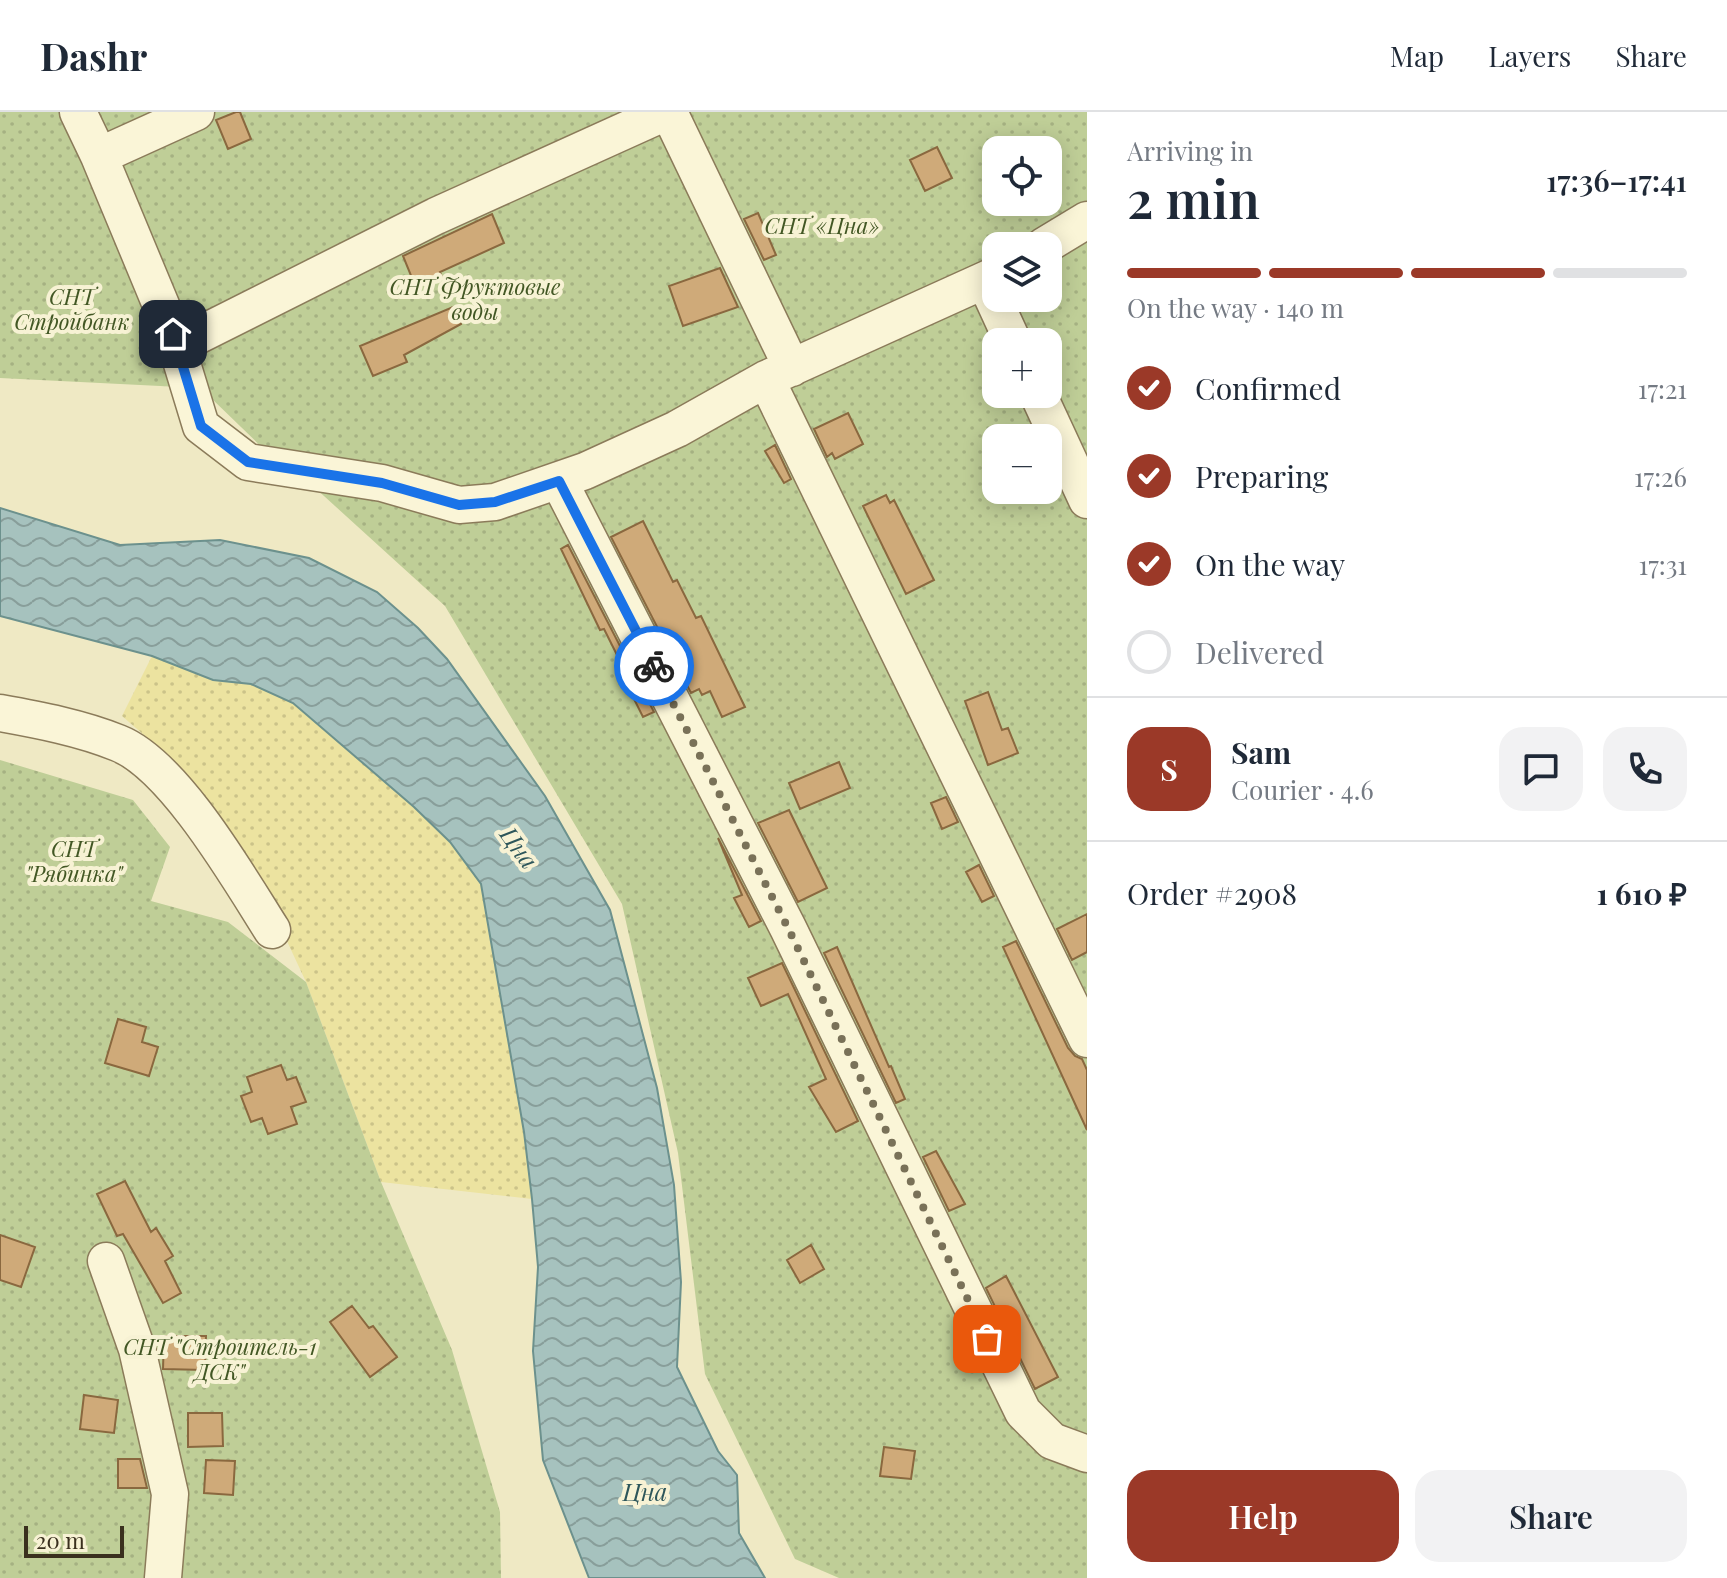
<!DOCTYPE html>
<html lang="en">
<head>
<meta charset="utf-8">
<style>
  body { margin:0; font-family:"Playfair Display",serif; background:#f2f2f3; color:#1f2937; height:100vh; display:flex; flex-direction:column; font-size:30px; white-space:nowrap }
  * { box-sizing:border-box; margin:0 }
  p { font-size:26px; color:#747a83 }
  .icon { flex:none; width:44px; height:44px; fill:none; stroke:currentColor; stroke-width:2; stroke-linecap:round; stroke-linejoin:round }
  .map { position:relative; flex:1; overflow:hidden }
  .drawer { display:flex; flex-direction:column; background:#fff; width:640px }
  .drawer>* { flex:none }
  .controls { position:absolute; left:982px; top:24px; display:grid; gap:16px }
  .controls a { display:grid; place-items:center; width:80px; height:80px; border-radius:16px; background:#fff; box-shadow:0 4px 20px #0003; font-size:40px }
  .scale { position:absolute; left:24px; bottom:20px; width:100px; box-sizing:border-box; padding-left:8px; border:4px solid #3a301e; border-top:0; font-size:22px; line-height:28px; white-space:nowrap; color:#3a301e; -webkit-text-stroke:6px #f7f2d4; paint-order:stroke }
  .pin { position:absolute; display:grid; place-items:center; width:68px; height:68px; color:#fff; margin:-34px; border-radius:16px; box-shadow:0 4px 12px #0006 }
  .courier { position:absolute; display:grid; place-items:center; width:80px; height:80px; margin:-40px; border:6px solid #1a73e8; border-radius:50%; background:#fff; color:#222; box-shadow:0 2px 10px #0007 }
  .summary em { font-style:normal; font-weight:600 }
  .summary div { display:flex; flex-direction:column-reverse }
  .summary { display:flex; align-items:center; justify-content:space-between; height:136px; padding:0 40px }
  h1 { font-size:52px; font-weight:600; line-height:60px }
  .bar { display:grid; grid-template-columns:repeat(4,1fr); gap:12px 8px; align-content:center; height:96px; padding:0 40px }
  .bar i { height:10px; border-radius:6px; background:#e0e1e3 }
  .bar .on { background:#9b3928 }
  .bar p { grid-column:span 4 }
  .line { display:flex; align-items:center; gap:20px; padding:0 40px; border-top:2px solid #e0e1e3 }
  .line div { flex:1 }
  .round { display:grid; place-items:center; flex:none; width:84px; height:84px; border-radius:24px; background:#f2f2f3 }
  ol { padding:0 40px; list-style:none }
  li { display:flex; align-items:center; gap:24px; height:88px }
  li p { margin-inline-start:auto }
  li .icon { padding:8px; border-radius:50%; background:#9b3928; color:#fff; stroke-width:4 }
  li:last-child { color:#747a83 }
  li i { width:44px; height:44px; border:4px solid #e0e1e3; border-radius:50% }
  .button { display:flex; gap:16px; margin-top:auto; padding:16px 40px }
  .button a { flex:1; height:92px; border-radius:24px; background:#9b3928; color:#fff; font-size:32px; font-weight:600; line-height:92px; text-align:center }
  .button a+a { background:#f2f2f3; color:#1f2937 }
  header { display:flex; align-items:center; gap:48px; box-sizing:border-box; height:112px; padding:0 40px; background:#fff; border-bottom:2px solid #e0e1e3 }
  header strong { font-size:38px }
  nav { display:flex; gap:44px; margin-inline-start:auto; font-size:28px }
  main { display:flex; flex:1; min-height:0 }
  .map>svg:first-child { display:block }
</style>
</head>
<body>
<header>
<strong>Dashr</strong>
<nav><a>Map</a><a>Layers</a><a>Share</a></nav>
</header>
<main>
<div class="map">
<svg width="1087" height="1466" viewBox="0 0 1087 1466">
  <defs>
    <pattern id="sand-dots" width="8" height="8" patternUnits="userSpaceOnUse" patternTransform="scale(2)"><rect width="8" height="8" fill="#ece3a0"/><path d="M2 2h.1M6 6h.1" fill="none" stroke="#cbc389" stroke-width="1.8" stroke-linecap="round"/></pattern>
    <pattern id="garden-dots" width="8" height="8" patternUnits="userSpaceOnUse" patternTransform="scale(2)"><rect width="8" height="8" fill="#bfce97"/><path d="M2 2h.1M6 6h.1" fill="none" stroke="#a5b182" stroke-width="1.8" stroke-linecap="round"/></pattern>
    <pattern id="water-waves" width="16" height="10" patternUnits="userSpaceOnUse" patternTransform="scale(2)"><rect width="16" height="10" fill="#a6c2be"/><path d="M0 5q4-4 8 0t8 0" fill="none" stroke="#889e9a"/></pattern>
  </defs>
  <rect width="100%" height="100%" fill="#efe9c4"/>
  <!-- sand -->
  <path fill="url(#sand-dots)" d="M 152,544 L 213,568 L 251,572 L 293,591 L 414,694 L 450,730 L 482,772 L 524,1020 L 532,1087 L 381,1070 L 306,870 L 272,797 L 215,724 L 159,636 L 122,604 Z"/>
  <!-- garden -->
  <path fill="url(#garden-dots)" fill-rule="evenodd" d="M 0,0 L 67,0 L 180,275 L 0,266 Z
    M 97,0 L 1087,0 L 1087,99 L 1029,134 L 996,134 L 996,154 L 521,374 L 450,375 L 276,349 L 211,286 ZM 996,38 L 1048,38 L 1048,90 L 996,90 Z
    M 1087,119 L 1087,1466 L 839,1466 L 795,1447 L 705,1262 L 678,1041 L 622,792 L 445,494 L 313,374 L 452,408 L 589,371 L 996,179 L 996,186 L 1048,186 L 1048,146 ZM 996,230 L 1048,230 L 1048,282 L 996,282 ZM 996,326 L 1048,326 L 1048,378 L 996,378 Z
    M 0,648 L 133,688 L 170,735 L 151,789 L 228,810 L 306,870 L 381,1070 L 452,1238 L 500,1400 L 501,1466 L 0,1466 Z"/>
  <!-- water -->
  <path fill="url(#water-waves)" stroke="#6c918d" stroke-width="2" d="M 0,396 L 120,433 L 220,428 L 309,446 L 377,480 L 418,516 L 447,547 L 545,684 L 610,798 L 657,976 L 674,1073 L 681,1170 L 677,1255 L 718,1339 L 737,1363 L 739,1421 L 765,1466 L 589,1466 L 543,1348 L 533,1239 L 538,1155 L 532,1087 L 524,1020 L 481,772 L 450,730 L 414,695 L 293,591 L 251,572 L 213,568 L 152,544 L 0,504 Z"/>
  <!-- building -->
  <path fill="#cfaa79" stroke="#8a683f" stroke-width="2" d="M 236,0 L 240,0 L 251,27 L 228,37 L 216,8 Z
    M 937,35 L 952,66 L 925,79 L 910,48 Z
    M 758,101 L 776,143 L 764,148 L 744,107 Z
    M 492,102 L 504,131 L 440,160 L 442,165 L 416,176 L 403,144 Z
    M 720,156 L 738,195 L 683,214 L 669,174 Z
    M 453,195 L 461,212 L 404,243 L 407,250 L 373,264 L 360,234 Z
    M 848,301 L 863,332 L 835,347 L 832,341 L 827,345 L 814,317 Z
    M 775,333 L 791,367 L 784,371 L 765,339 Z
    M 886,383 L 890,391 L 894,388 L 934,468 L 906,482 L 863,394 Z
    M 643,409 L 673,470 L 677,468 L 696,506 L 701,504 L 745,595 L 722,605 L 710,579 L 702,583 L 699,577 L 691,581 L 611,425 Z
    M 568,433 L 654,600 L 643,605 L 627,573 L 631,571 L 604,517 L 600,518 L 561,437 Z
    M 988,580 L 1002,618 L 1008,616 L 1018,641 L 988,653 L 965,589 Z
    M 839,650 L 850,676 L 800,697 L 789,671 Z
    M 946,685 L 958,710 L 942,717 L 931,691 Z
    M 789,698 L 827,776 L 798,790 L 758,711 Z
    M 718,726 L 761,809 L 749,815 L 734,786 L 742,783 Z
    M 979,753 L 994,784 L 982,790 L 966,760 Z
    M 1087,802 L 1087,840 L 1072,848 L 1057,817 Z
    M 1016,829 L 1068,936 L 1075,944 L 1082,947 L 1087,958 L 1087,1018 L 1003,835 Z
    M 837,835 L 889,955 L 891,954 L 905,987 L 896,991 L 824,841 Z
    M 782,851 L 858,1009 L 836,1020 L 809,975 L 826,967 L 788,882 L 761,894 L 748,866 Z
    M 118,907 L 146,915 L 142,930 L 158,935 L 149,964 L 105,951 Z
    M 281,953 L 287,968 L 296,965 L 306,990 L 291,995 L 297,1012 L 268,1022 L 262,1006 L 251,1010 L 241,984 L 252,980 L 247,965 Z
    M 936,1039 L 965,1092 L 949,1099 L 923,1045 Z
    M 125,1069 L 151,1120 L 156,1116 L 173,1144 L 165,1149 L 181,1181 L 163,1191 L 123,1122 L 117,1124 L 97,1082 Z
    M 0,1123 L 35,1135 L 21,1175 L 0,1168 Z
    M 811,1133 L 824,1157 L 800,1171 L 787,1148 Z
    M 1006,1164 L 1058,1265 L 1035,1277 L 986,1176 Z
    M 352,1194 L 369,1216 L 373,1214 L 397,1245 L 370,1265 L 330,1210 Z
    M 164,1224 L 206,1224 L 205,1258 L 163,1257 Z
    M 84,1283 L 118,1288 L 114,1321 L 80,1317 Z
    M 188,1301 L 222,1301 L 223,1334 L 188,1335 Z
    M 884,1335 L 915,1339 L 911,1367 L 880,1364 Z
    M 118,1347 L 140,1347 L 147,1376 L 118,1376 Z
    M 206,1348 L 235,1349 L 233,1383 L 204,1381 Z"/>
  <g fill="none" stroke-linecap="round" stroke-linejoin="round">
    <defs>
      <path id="minor" d="M 78,0 L 99,44 L 173,222 L 201,314 L 248,350 L 382,371 L 459,393 L 495,390 L 585,359 L 677,317 L 766,267 L 996,163
        M 669,0 L 792,256
        M 99,44 L 196,0
        M 1044,134 L 1087,108
        M 985,169 L 1013,230
        M 177,234 L 436,104 L 666,0
        M 766,267 L 1087,927
        M 1038,282 L 1087,388
        M 559,369 L 788,816 L 1023,1300 L 1052,1329 L 1087,1342
        M 0,601 C 39,608 81,616 118,631 C 174,653 239,766 272,818
        M 106,1149 L 137,1237 L 170,1382 L 163,1466"/>
    </defs>
    <!-- minor casing -->
    <use href="#minor" stroke="#8b7b5a" stroke-width="39"/>
    <!-- minor -->
    <use href="#minor" stroke="#faf5d7" stroke-width="36"/>
  </g>
  <g fill="none" stroke-linecap="round" stroke-linejoin="round">
    <!-- done -->
    <path stroke="#797158" stroke-width="8" stroke-dasharray="0 14.4" d="M 654,554 L 788,816 L 987,1227"/>
    <!-- route -->
    <path stroke="#1a73e8" stroke-width="10" d="M 173,222 L 201,314 L 248,350 L 382,371 L 459,393 L 495,390 L 559,369 L 654,554"/>
  </g>
  <g text-anchor="middle" dominant-baseline="central" stroke-width="8" stroke-linejoin="round" paint-order="stroke">
    <!-- park labels -->
    <g font-size="22" font-style="italic" fill="#425724" stroke="#f7f2d4">
      <text x="822" y="113">СНТ «Цна»</text>
      <text x="475" y="174">СНТ Фруктовые<tspan x="475" dy="25">воды</tspan></text>
      <text x="72" y="184">СНТ<tspan x="72" dy="25">Стройбанк</tspan></text>
      <text x="74" y="736">СНТ<tspan x="74" dy="25">"Рябинка"</tspan></text>
      <text x="220" y="1234">СНТ "Строитель-1<tspan x="220" dy="25">ДСК"</tspan></text>
    </g>
    <!-- water labels -->
    <g font-size="24" font-style="italic" fill="#2d565a" stroke="#f7f2d4">
      <text transform="translate(520 735) rotate(54)">Цна</text>
      <text x="645" y="1379">Цна</text>
    </g>
  </g>
</svg>
<div class="controls">
<a><svg class="icon" aria-label="locate" viewBox="0 0 24 24"><circle cx="12" cy="12" r="6"/><path d="M12 2v4M12 18v4M2 12h4M18 12h4"/></svg></a>
<a><svg class="icon" aria-label="layers" viewBox="0 0 24 24"><path d="M12 4l9 5-9 5-9-5zM3 14l9 5 9-5"/></svg></a>
<a>+</a>
<a>−</a>
</div>
<div class="scale">20 m</div>
<div class="pin" style="left:987px;top:1227px;background:#ea580c"><svg class="icon" aria-label="bag" viewBox="0 0 24 24"><path d="M5 8h14l-1 12H6zM9 8a3 3 0 0 1 6 0"/></svg></div>
<div class="pin" style="left:173px;top:222px;background:#1f2937"><svg class="icon" aria-label="home" viewBox="0 0 24 24"><path d="M3 11l9-7 9 7M6 9v11h12V9"/></svg></div>
<div class="courier" style="left:654px;top:554px"><svg class="icon" aria-label="bike" viewBox="0 0 24 24"><circle cx="6" cy="16" r="4"/><circle cx="18" cy="16" r="4"/><path d="M6 16l4-8h5l3 8M10 8l3 8H6M13 5h3"/></svg></div>
</div>
<section class="drawer">
<div class="summary"><div><h1>2 min</h1><p>Arriving in</p></div><em>17:36–17:41</em></div>
<div class="bar"><i class="on"></i><i class="on"></i><i class="on"></i><i></i><p>On the way · 140 m</p></div>
<ol>
<li><svg class="icon" aria-label="check" viewBox="0 0 24 24"><path d="M5 12l5 5 9-10"/></svg>Confirmed<p>17:21</p></li>
<li><svg class="icon" aria-label="check" viewBox="0 0 24 24"><path d="M5 12l5 5 9-10"/></svg>Preparing<p>17:26</p></li>
<li><svg class="icon" aria-label="check" viewBox="0 0 24 24"><path d="M5 12l5 5 9-10"/></svg>On the way<p>17:31</p></li>
<li><i></i>Delivered</li>
</ol>
<div class="line" style="height:144px"><b class="round" style="background:#9b3928;color:#fff">S</b><div><b>Sam</b><p>Courier · 4.6</p></div><a class="round"><svg class="icon" aria-label="chat" viewBox="0 0 24 24"><path d="M4 5h16v11H9l-5 4z"/></svg></a><a class="round"><svg class="icon" aria-label="phone" viewBox="0 0 24 24"><path d="M5 4h4l2 5-3 2q2 4 5 5l2-3 5 2v4C11 20 4 13 5 4z"/></svg></a></div>
<div class="line" style="height:104px"><div>Order #2908</div><b>1 610 ₽</b></div>
<div class="button"><a>Help</a><a>Share</a></div>
</section>
</main>
</body>
</html>
